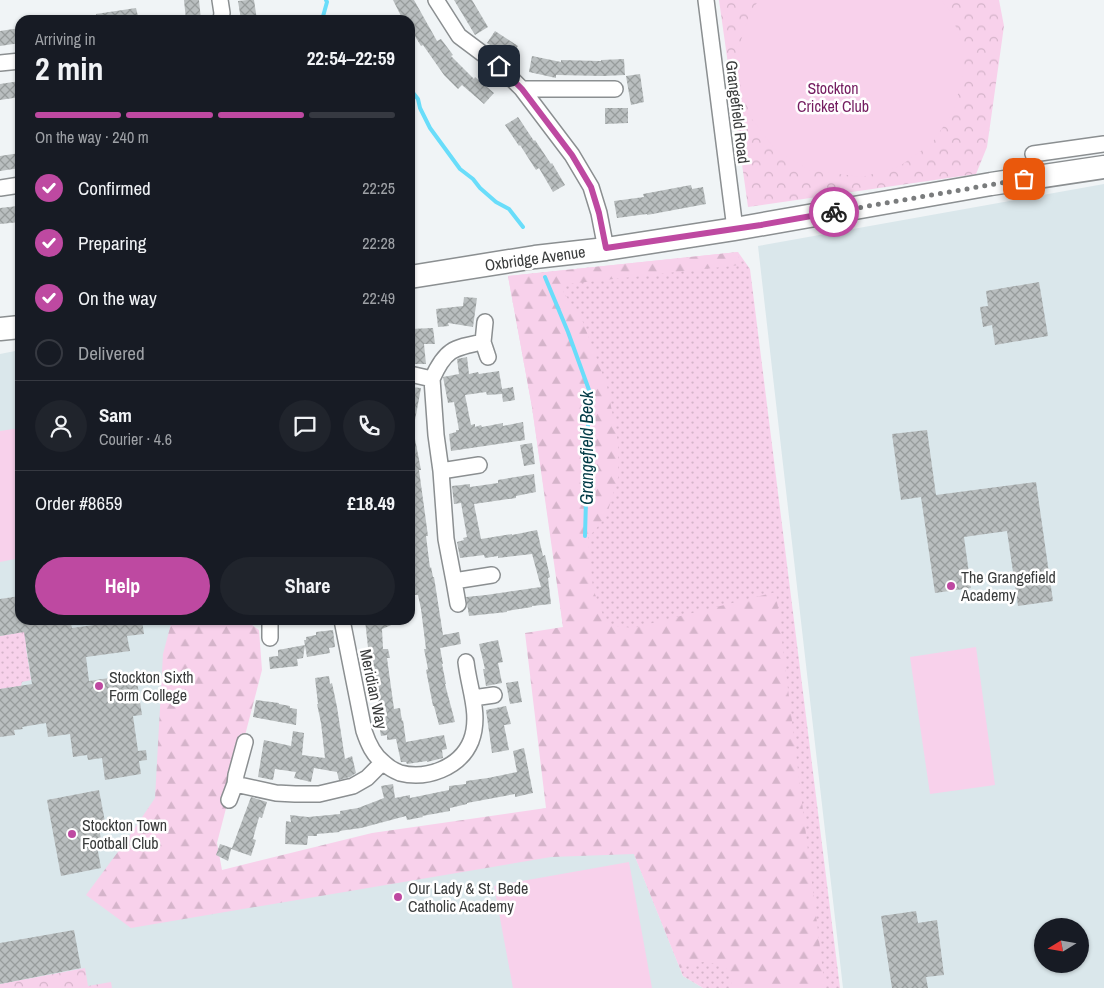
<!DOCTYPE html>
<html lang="en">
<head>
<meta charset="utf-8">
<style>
  body { margin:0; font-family:"Archivo Narrow",sans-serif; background:#20242c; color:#f1f3f6; height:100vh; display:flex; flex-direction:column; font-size:19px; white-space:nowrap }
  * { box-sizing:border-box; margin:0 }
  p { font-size:16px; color:#9ea1a6 }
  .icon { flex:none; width:28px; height:28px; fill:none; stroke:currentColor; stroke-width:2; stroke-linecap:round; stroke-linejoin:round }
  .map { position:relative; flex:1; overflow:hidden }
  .details { position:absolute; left:15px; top:15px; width:400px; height:610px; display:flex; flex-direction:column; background:#171b24; border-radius:15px; box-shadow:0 1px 4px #0004 }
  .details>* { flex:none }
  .needle { width:32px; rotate:259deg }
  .controls { position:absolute; left:1034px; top:918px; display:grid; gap:10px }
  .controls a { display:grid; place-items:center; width:55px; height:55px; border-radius:50%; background:#171b24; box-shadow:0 1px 4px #0004; font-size:25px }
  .pin { position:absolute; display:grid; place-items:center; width:42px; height:42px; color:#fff; margin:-21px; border-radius:10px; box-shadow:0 2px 8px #0006 }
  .courier { position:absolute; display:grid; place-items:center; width:50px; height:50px; margin:-25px; border:4px solid #be49a1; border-radius:50%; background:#fff; color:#222; box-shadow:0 1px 6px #0007 }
  .overview em { font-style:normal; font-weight:700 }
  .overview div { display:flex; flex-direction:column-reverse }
  .overview { display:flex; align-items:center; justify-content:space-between; height:85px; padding:0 20px }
  h1 { font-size:32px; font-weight:700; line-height:38px }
  .bar { display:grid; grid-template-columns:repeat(4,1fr); gap:8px 5px; align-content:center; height:60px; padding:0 20px }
  .bar i { height:6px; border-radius:4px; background:#363941 }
  .bar .current { background:#be49a1 }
  .bar p { grid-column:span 4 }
  .line { display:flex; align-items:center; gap:12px; padding:0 20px; border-top:1px solid #363941 }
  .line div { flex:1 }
  .round { display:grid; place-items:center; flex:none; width:52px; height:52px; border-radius:26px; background:#20242c }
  ol { padding:0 20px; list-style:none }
  li { display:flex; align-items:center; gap:15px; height:55px }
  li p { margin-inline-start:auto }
  li .icon { padding:5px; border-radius:50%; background:#be49a1; color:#fff; stroke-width:4 }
  li:last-child { color:#9ea1a6 }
  li i { width:28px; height:28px; border:2px solid #363941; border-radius:50% }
  .action { display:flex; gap:10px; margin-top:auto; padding:10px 20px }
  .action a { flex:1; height:58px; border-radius:30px; background:#be49a1; color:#fff; font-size:20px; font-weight:700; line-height:58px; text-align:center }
  .action a+a { background:#20242c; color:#f1f3f6 }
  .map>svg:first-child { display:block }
</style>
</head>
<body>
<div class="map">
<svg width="1104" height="988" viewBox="0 0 1104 988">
  <defs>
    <pattern id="grass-dots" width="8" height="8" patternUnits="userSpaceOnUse" patternTransform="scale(1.25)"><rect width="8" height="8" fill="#f8d1eb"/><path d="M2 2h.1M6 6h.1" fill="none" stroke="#d5b4ca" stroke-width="1.8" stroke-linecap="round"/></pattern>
    <pattern id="forest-firs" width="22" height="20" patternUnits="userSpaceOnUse" patternTransform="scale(1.25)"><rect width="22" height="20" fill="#f8d1eb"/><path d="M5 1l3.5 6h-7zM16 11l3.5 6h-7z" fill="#d5b4ca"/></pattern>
    <pattern id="park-crowns" width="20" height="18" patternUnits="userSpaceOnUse" patternTransform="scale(1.25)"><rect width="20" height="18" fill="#f8d1eb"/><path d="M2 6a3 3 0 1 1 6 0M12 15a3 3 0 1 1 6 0" fill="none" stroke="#d5b4ca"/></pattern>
    <pattern id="building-cross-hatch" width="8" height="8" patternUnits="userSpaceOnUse" patternTransform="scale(1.25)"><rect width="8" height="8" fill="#b9bebf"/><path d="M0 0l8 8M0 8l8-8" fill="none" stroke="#979c9c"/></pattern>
  </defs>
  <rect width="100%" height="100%" fill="#f0f4f6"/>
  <!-- built -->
  <path fill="#dae7eb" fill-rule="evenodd" d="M 1104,184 L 1104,988 L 843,988 L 758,246 ZM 1042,926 L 1080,926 L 1080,964 L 1042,964 Z
    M 20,350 L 20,620 L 202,620 L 164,894 L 546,808 L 634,854 L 683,976 L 703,988 L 0,988 L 0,354 Z"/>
  <!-- grass -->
  <path fill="url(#grass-dots)" d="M 738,252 L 750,269 L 840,988 L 703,988 L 683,976 L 634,854 L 563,627 L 555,565 L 532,407 L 508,276 Z
    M 28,631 L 26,648 L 31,680 L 22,682 L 21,686 L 0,689 L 0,636 Z"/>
  <!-- forest -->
  <path fill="url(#forest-firs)" d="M 738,252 L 740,265 L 559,285 L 583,322 L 607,386 L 618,442 L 618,478 L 606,517 L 588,538 L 593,589 L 607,625 L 633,628 L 776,592 L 825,988 L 733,988 L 725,965 L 703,962 L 680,968 L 634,854 L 551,857 L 131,928 L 86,895 L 126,841 L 155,798 L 163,654 L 172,620 L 245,620 L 259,630 L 262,670 L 217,843 L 222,870 L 372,833 L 546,808 L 525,633 L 563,627 L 532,407 L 508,276 Z"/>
  <!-- park -->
  <path fill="url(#park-crowns)" d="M 719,0 L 999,0 L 1004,26 L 987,147 L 976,174 L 748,207 Z
    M 85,968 L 88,986 L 111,982 L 112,988 L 0,988 L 0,984 Z"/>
  <!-- pitch -->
  <path fill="#f8d1eb" d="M 759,0 L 941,0 L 951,12 L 963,49 L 963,73 L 954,111 L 932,143 L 900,166 L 862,177 L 809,170 L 775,149 L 751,118 L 739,81 L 738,49 L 751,11 Z
    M 20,428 L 20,558 L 0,562 L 0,431 Z
    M 976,647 L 995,785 L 930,794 L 910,657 Z
    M 629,862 L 652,988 L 513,988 L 494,886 Z"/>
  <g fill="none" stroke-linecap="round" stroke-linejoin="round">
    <!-- stream -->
    <path stroke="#69ddfa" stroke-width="4" d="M 322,20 L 327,2 L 326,0
      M 410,89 L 418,99 L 420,108 L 430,128 L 460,169 L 473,179 L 480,188 L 496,202 L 509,209 L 523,227
      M 545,277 L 568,332 L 589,390 L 585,536"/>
  </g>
  <!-- building -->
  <path fill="url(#building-cross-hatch)" d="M 184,0 L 199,0 L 201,20 L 186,20 Z
    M 247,0 L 254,0 L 257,20 L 241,20 L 238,1 Z
    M 393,0 L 414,0 L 437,41 L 441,39 L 453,55 L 451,56 L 474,79 L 475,77 L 494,93 L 484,104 L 462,85 L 458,89 L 444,75 L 423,45 L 421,46 L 410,28 L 410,20 L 403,20 Z
    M 454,0 L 472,0 L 488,27 L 475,35 Z
    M 136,8 L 139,20 L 96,20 L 96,14 Z
    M 20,28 L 20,43 L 0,46 L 0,31 Z
    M 495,31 L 518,46 L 510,58 L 487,43 Z
    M 532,56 L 561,62 L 561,60 L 601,61 L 601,60 L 624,59 L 625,75 L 603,76 L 556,75 L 556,78 L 529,72 Z
    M 640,74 L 644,102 L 631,105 L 626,76 Z
    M 20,81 L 20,97 L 0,100 L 0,84 Z
    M 605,108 L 628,108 L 628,123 L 605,124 Z
    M 518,117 L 534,141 L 535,140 L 551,164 L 552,163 L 565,185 L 553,192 L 539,168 L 536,170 L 520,145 L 519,146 L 505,125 Z
    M 20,153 L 20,168 L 0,171 L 0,156 Z
    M 691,185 L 692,189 L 703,187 L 706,204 L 647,215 L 647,214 L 617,218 L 614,201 L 644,197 L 643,194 Z
    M 18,206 L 20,222 L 0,224 L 0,208 Z
    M 1039,282 L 1048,336 L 995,345 L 992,325 L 983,327 L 980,307 L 988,306 L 986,291 Z
    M 464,297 L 477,298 L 473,327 L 448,323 L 449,326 L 438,327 L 436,309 L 463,306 Z
    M 433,328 L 435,344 L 424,344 L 426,364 L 410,364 L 410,329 Z
    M 467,357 L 469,374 L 478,372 L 479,374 L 499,371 L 502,389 L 513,387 L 515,400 L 503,402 L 502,394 L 487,395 L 486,392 L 465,395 L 471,425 L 475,424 L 475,427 L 481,425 L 482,427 L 503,423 L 503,426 L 523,422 L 525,440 L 451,451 L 449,434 L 456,432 L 456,430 L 459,430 L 454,402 L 448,403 L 443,377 L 459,374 L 457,359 Z
    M 410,387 L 421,388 L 415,420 L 410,419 Z
    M 927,430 L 936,495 L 1036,482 L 1053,601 L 1018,606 L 1007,531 L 964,537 L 971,588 L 935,593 L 921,497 L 901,500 L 892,434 Z
    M 415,439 L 421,470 L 419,470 L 428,536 L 426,536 L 430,568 L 431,567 L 433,577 L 434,577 L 443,635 L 459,632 L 461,644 L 440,648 L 443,664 L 442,664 L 446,684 L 445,684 L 455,722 L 439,725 L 434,706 L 433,706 L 426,670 L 428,669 L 424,649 L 426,649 L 421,609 L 418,595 L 415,595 L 410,562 L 410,440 Z
    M 532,443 L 535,464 L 524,466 L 520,445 Z
    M 534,474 L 536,492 L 516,496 L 516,498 L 474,504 L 481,539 L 512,534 L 512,535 L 537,530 L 543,556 L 545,555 L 550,577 L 548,578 L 551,604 L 532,606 L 532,607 L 507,611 L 507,612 L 469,616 L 466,597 L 486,595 L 541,587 L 532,554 L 498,558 L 498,556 L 485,558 L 484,555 L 460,558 L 457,542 L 464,540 L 463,538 L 467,537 L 461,503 L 454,504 L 452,486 L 470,484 L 470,487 L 498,483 L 498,480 Z
    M 20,596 L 20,620 L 70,620 L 72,628 L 117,622 L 117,620 L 142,620 L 144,634 L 127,636 L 130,651 L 86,657 L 89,681 L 136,674 L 142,715 L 133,716 L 138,751 L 146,750 L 147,760 L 139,761 L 141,774 L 105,780 L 102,758 L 88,760 L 87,755 L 73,757 L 70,734 L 48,737 L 46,723 L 22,727 L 23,729 L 14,730 L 15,735 L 0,737 L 0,689 L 32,684 L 24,632 L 0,636 L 0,599 Z
    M 365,620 L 403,620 L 382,629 L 383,649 L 388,649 L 390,658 L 387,658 L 394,709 L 400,708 L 402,721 L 403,720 L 406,742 L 444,735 L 447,749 L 442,750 L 443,758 L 427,762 L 427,761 L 407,764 L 406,762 L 401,762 L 396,739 L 387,740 L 387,735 L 381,736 L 378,720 L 381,720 L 378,700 L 377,700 L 376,692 L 374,692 L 371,675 Z
    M 333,630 L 335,647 L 329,648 L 330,653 L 307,657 L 304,640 L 306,640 L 306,637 L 316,635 L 316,632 Z
    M 498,640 L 503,662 L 498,663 L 502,683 L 486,686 L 483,669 L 485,669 L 479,644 Z
    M 305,645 L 303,658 L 297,659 L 298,666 L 270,669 L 269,657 L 278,656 L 278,650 Z
    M 329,676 L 330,684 L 332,683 L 337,707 L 345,759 L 352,756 L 356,773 L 350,777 L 339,780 L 337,772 L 314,768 L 311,782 L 294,778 L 296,772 L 275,769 L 273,780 L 258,777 L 264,740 L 291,746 L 293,731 L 304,733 L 302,755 L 325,758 L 321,723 L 317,704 L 318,704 L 315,678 Z
    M 518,681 L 522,702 L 510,704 L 506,683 Z
    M 256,700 L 279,703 L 279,704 L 290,706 L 290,708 L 297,709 L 296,725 L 253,717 Z
    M 506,706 L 511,724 L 504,725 L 509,750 L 492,753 L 486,710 Z
    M 524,748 L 533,793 L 515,797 L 515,794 L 467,803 L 467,804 L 450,808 L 450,811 L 422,816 L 423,817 L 407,820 L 406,816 L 361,828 L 339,831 L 340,832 L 317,834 L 317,836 L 308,836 L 307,845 L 285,844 L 286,821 L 291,822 L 290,815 L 308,817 L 340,814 L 340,811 L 358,808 L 384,798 L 381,786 L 393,784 L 395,798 L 410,795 L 410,798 L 449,790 L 449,786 L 466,784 L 466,781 L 488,778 L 517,772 L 513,751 Z
    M 99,790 L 106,827 L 99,828 L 102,845 L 97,846 L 101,868 L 61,876 L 47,800 Z
    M 251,797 L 267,802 L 262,818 L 259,817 L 253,839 L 256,840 L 251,856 L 231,849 L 228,861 L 216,855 L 220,844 L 232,848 Z
    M 916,911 L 918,923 L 937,920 L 944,975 L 926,977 L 928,988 L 892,988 L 881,916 Z
    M 74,930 L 81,968 L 0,984 L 0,943 Z"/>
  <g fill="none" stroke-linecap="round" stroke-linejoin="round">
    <defs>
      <path id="street" d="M 220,0 L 222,13 L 221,20
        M 436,0 L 459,36 L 499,66 L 522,89 L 572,155 L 591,187 L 599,213 L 606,249
        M 706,0 L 735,229
        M 0,63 L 20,61
        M 522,89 L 615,89
        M 1033,154 L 1104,144
        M 0,188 L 20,185
        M 483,342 L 488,357
        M 410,374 L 432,379 L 436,435 L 441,471 L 446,539 L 454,581 L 492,575
        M 432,379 C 445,350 452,348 483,342 L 485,322
        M 441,471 L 479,465
        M 454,581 L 458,604
        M 270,620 L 270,638
        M 342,620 L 364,731 C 368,743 373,755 384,763 C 388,767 395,771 400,773 C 426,780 460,768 471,741 C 481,715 469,689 466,662
        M 473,698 L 494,695
        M 245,742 L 236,775 L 235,784 L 276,793 L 295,794 L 319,794 L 353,786 L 367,778 L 383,762
        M 229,800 L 235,784"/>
      <path id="primary" d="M 410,277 L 535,257 L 606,249 L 735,229 L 991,184 L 1104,167
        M 0,329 L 20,327"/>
    </defs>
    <!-- street casing -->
    <use href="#street" stroke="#8b8f91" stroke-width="18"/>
    <!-- primary casing -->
    <use href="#primary" stroke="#8b8f91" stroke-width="25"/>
    <!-- street -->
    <use href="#street" stroke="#fff" stroke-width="15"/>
    <!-- primary -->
    <use href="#primary" stroke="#fff" stroke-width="22"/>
  </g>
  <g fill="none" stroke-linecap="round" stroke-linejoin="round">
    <!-- done -->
    <path stroke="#7a7c7d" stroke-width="5" stroke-dasharray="0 9" d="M 834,212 L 1024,179"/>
    <!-- route -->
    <path stroke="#be49a1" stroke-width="6" d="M 499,66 L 522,89 L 572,155 L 591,187 L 599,213 L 606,248 L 761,225 L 834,212"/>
  </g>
  <!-- markers -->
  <g fill="#be49a1" stroke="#fff" stroke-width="2">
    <circle cx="951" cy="586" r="5"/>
    <circle cx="99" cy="686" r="5"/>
    <circle cx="72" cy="834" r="5"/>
    <circle cx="398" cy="897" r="5"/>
  </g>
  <g text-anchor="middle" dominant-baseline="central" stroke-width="5" stroke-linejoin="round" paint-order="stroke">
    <!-- park labels -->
    <g font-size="16" fill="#741d60" stroke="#fff">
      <text x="833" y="88">Stockton<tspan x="833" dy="18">Cricket Club</tspan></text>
    </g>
    <!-- street labels -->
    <g font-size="16" fill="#3a3c3c" stroke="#fff">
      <text transform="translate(738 112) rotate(83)">Grangefield Road</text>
      <text transform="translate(535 258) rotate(-8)">Oxbridge Avenue</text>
      <text transform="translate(374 689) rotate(78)">Meridian Way</text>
    </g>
    <!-- poi labels -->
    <g font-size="16" fill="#3a3c3c" stroke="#fff" text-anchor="start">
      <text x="961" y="577">The Grangefield<tspan x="961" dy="18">Academy</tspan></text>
      <text x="109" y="677">Stockton Sixth<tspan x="109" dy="18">Form College</tspan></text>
      <text x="82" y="825">Stockton Town<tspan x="82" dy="18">Football Club</tspan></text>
      <text x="408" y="888">Our Lady &amp; St. Bede<tspan x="408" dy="18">Catholic Academy</tspan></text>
    </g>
    <!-- water labels -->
    <g font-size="18" font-style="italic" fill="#013a46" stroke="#fff">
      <text transform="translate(586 448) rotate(-90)">Grangefield Beck</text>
    </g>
  </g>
</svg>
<div class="controls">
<a><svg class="needle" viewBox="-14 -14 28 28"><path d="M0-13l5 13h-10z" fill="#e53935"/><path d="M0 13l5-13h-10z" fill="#9ea1a6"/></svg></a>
</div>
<div class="pin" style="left:1024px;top:179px;background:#ea580c"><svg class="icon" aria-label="bag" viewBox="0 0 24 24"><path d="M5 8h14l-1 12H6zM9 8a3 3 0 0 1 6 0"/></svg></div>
<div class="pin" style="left:499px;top:66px;background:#1f2937"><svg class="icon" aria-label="home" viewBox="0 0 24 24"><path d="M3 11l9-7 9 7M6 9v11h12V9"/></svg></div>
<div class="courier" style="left:834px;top:212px"><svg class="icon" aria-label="bike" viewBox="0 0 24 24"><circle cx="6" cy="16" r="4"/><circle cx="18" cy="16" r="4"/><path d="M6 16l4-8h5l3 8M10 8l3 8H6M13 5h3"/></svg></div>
<section class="details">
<div class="overview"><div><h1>2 min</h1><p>Arriving in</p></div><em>22:54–22:59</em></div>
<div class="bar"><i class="current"></i><i class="current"></i><i class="current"></i><i></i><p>On the way · 240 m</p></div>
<ol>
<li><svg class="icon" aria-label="check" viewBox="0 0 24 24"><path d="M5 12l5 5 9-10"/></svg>Confirmed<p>22:25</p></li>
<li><svg class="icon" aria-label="check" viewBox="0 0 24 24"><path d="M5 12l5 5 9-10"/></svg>Preparing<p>22:28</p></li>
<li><svg class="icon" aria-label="check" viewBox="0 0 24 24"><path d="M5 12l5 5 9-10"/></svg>On the way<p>22:49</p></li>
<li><i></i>Delivered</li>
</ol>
<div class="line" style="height:90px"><a class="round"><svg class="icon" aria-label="person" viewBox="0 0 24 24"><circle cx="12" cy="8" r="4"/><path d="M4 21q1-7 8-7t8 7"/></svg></a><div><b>Sam</b><p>Courier · 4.6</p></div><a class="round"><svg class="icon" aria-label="chat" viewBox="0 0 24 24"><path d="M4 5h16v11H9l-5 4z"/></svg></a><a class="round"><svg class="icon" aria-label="phone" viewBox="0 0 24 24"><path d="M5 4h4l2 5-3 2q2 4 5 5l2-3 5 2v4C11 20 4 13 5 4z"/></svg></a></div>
<div class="line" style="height:65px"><div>Order #8659</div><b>£18.49</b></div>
<div class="action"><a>Help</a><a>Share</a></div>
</section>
</div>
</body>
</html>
